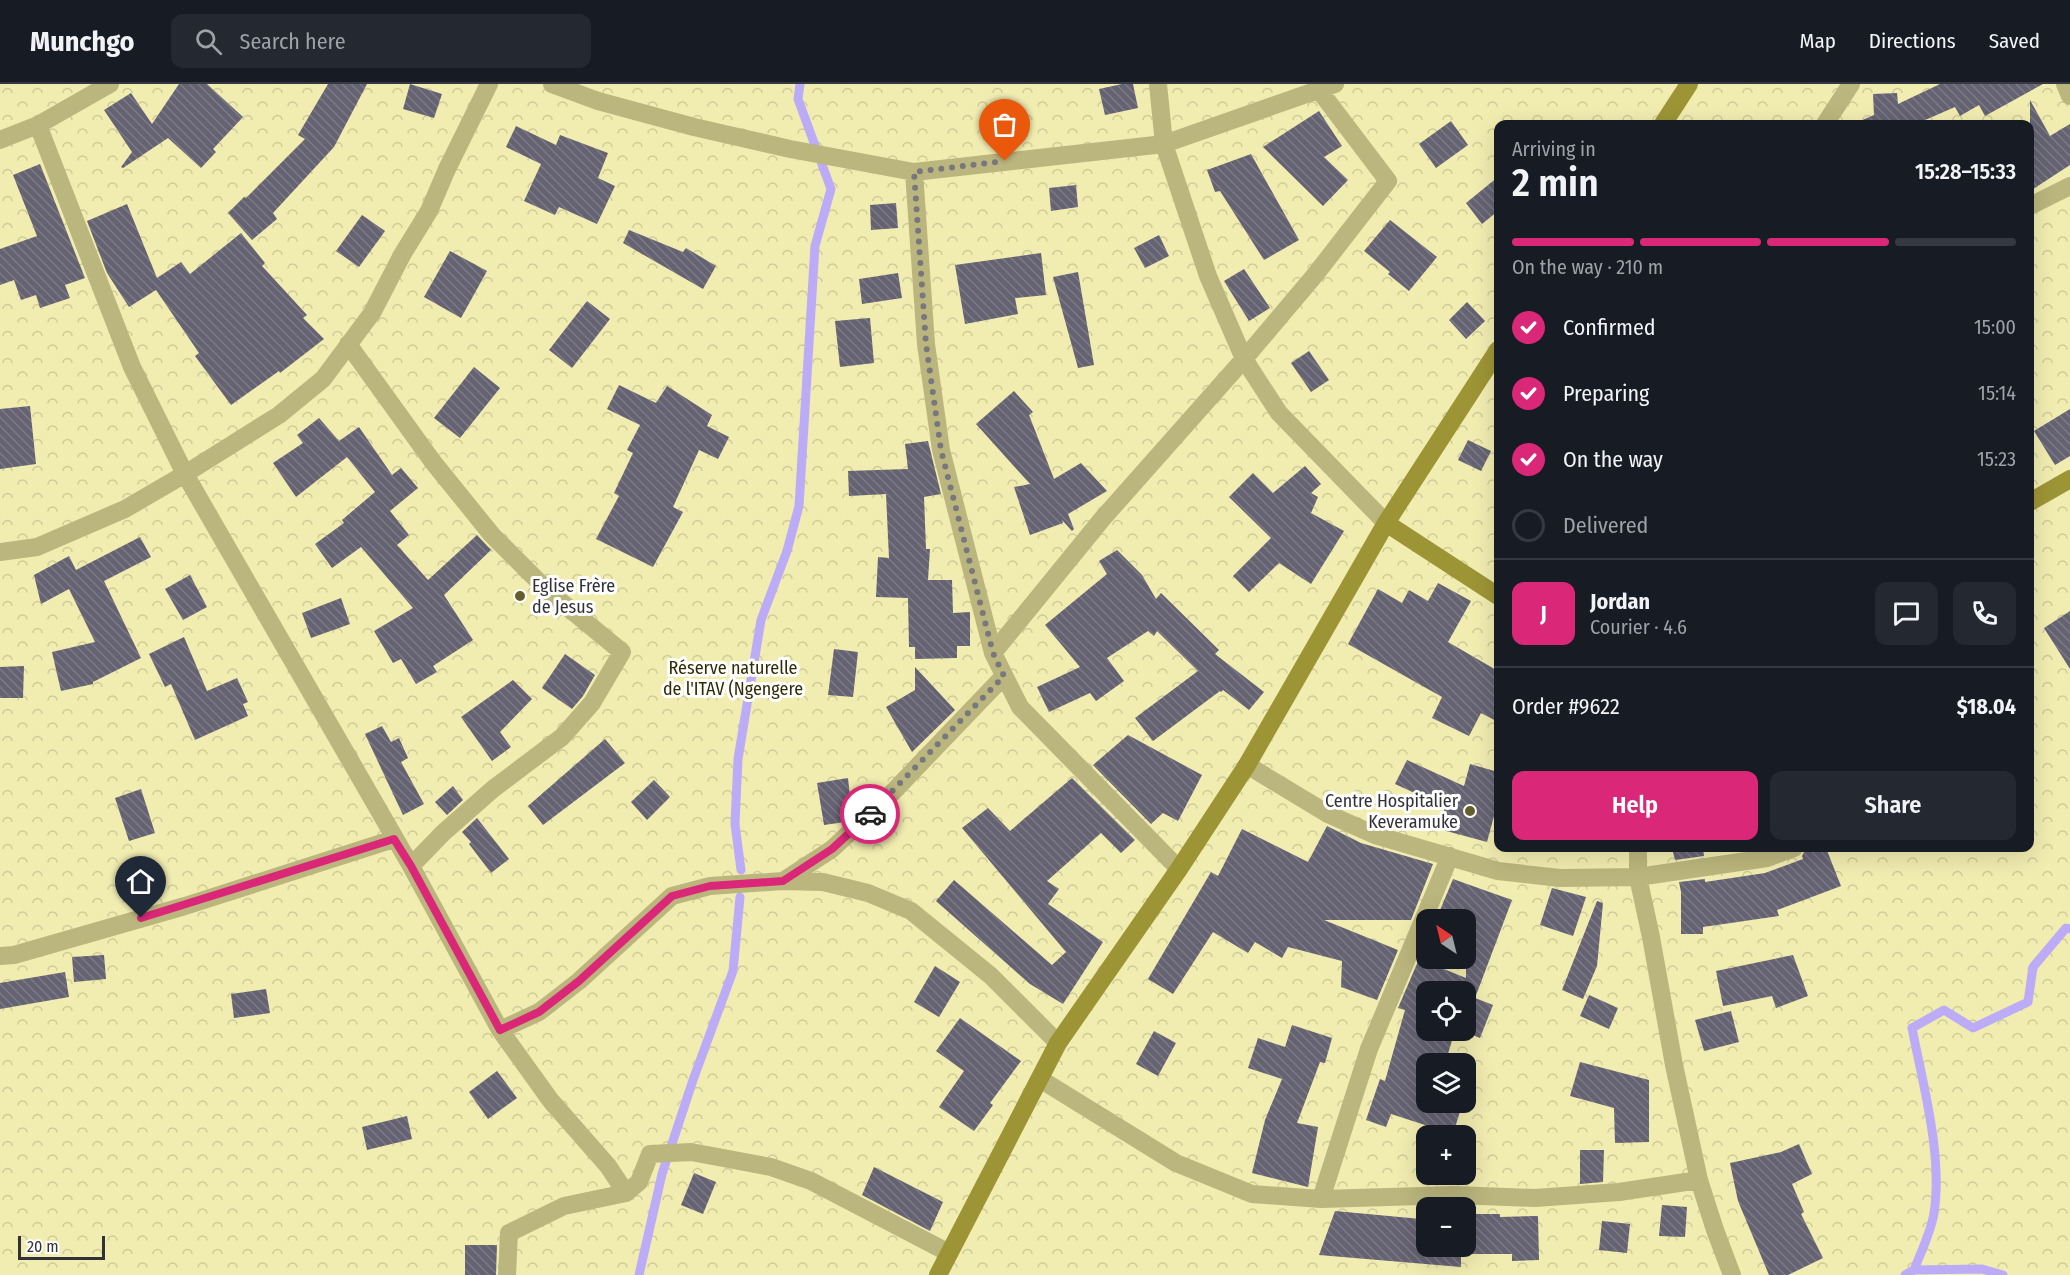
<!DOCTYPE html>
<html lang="en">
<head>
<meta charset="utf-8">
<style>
  body { margin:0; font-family:"Fira Sans Condensed",sans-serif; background:#242831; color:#f1f3f6; height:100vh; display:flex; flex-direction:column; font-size:22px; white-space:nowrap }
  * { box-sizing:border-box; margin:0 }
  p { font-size:20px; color:#9ea1a6 }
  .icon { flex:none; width:33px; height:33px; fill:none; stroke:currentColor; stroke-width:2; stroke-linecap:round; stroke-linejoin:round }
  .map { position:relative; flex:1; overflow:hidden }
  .drawer { position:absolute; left:1494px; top:36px; width:540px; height:732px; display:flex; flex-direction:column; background:#171b24; border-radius:12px; box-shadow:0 6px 24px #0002 }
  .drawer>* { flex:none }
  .needle { width:39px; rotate:325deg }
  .tools { position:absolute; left:1416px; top:825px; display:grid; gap:12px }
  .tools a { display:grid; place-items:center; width:60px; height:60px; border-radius:12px; background:#171b24; box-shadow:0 6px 24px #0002; font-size:30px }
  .scale { position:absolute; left:18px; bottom:15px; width:87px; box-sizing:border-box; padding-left:6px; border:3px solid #323138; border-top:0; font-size:16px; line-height:21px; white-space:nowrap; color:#323138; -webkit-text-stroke:4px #fff; paint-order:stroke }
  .pin { position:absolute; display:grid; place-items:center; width:51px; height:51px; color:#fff; margin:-62px -26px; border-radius:50% 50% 50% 0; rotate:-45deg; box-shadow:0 0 6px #0007 }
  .pin .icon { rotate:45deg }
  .courier { position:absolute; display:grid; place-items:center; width:60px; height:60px; margin:-30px; border:4px solid #db2777; border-radius:50%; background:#fff; color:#222; box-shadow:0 2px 8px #0007 }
  .summary em { font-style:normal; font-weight:600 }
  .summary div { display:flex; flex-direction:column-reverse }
  .summary { display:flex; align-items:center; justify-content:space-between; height:102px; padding:0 18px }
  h1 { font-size:39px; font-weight:600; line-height:45px }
  .bar { display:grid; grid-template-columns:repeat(4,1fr); gap:9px 6px; align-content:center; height:72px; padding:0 18px }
  .bar i { height:8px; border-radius:4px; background:#363941 }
  .bar .selected { background:#db2777 }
  .bar p { grid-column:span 4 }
  .line { display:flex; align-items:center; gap:15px; padding:0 18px; border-top:2px solid #363941 }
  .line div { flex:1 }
  .round { display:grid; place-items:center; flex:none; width:63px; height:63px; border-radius:12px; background:#242831 }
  ol { padding:0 18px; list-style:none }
  li { display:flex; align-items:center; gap:18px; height:66px }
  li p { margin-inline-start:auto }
  li .icon { padding:6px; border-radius:50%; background:#db2777; color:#fff; stroke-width:4 }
  li:last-child { color:#9ea1a6 }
  li i { width:33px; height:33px; border:3px solid #363941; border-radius:50% }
  .button { display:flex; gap:12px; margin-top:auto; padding:12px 18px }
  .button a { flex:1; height:69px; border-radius:12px; background:#db2777; color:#fff; font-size:24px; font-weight:600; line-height:69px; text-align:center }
  .button a+a { background:#242831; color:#f1f3f6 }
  header { display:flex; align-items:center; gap:36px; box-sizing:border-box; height:84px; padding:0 30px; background:#171b24; border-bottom:2px solid #363941 }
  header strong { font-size:28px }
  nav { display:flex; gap:33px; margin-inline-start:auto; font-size:21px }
  .search { width:420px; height:54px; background:#242831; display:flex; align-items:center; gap:15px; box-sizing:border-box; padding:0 21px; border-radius:12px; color:#9ea1a6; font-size:22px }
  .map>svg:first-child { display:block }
</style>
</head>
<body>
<header>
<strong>Munchgo</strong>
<div class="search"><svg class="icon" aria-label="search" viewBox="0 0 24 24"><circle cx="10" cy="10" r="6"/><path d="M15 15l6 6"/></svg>Search here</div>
<nav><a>Map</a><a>Directions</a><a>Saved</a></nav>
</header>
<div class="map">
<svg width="2070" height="1191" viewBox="0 0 2070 1191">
  <defs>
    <pattern id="forest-crowns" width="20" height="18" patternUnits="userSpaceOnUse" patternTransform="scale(1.5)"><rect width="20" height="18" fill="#f1ecb0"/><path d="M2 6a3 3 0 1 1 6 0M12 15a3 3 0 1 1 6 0" fill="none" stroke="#cfcb98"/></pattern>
    <pattern id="building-back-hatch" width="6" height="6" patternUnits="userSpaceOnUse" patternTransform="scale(1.5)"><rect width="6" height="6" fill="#656272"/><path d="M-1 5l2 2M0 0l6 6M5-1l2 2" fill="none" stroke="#7c7a86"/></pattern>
  </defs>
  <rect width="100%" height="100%" fill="#faf9fd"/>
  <!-- forest -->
  <path fill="url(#forest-crowns)" fill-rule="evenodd" d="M 0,0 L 2070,0 L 2070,1191 L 0,1191 ZM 1498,40 L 2030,40 L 2030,764 L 1498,764 ZM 1426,836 L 1466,836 L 1466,874 L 1426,874 ZM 1426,908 L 1466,908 L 1466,946 L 1426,946 ZM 1426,980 L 1466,980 L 1466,1018 L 1426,1018 ZM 1426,1052 L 1466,1052 L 1466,1090 L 1426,1090 ZM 1426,1124 L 1466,1124 L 1466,1162 L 1426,1162 Z"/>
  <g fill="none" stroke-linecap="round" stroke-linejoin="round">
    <!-- stream -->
    <path stroke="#bcacf8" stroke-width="9" d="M 741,786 L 735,740 L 738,675 L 761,536 L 787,467 L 799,422 L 815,162 L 831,105 L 798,15 L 800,0
      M 1914,1186 C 1921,1168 1931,1148 1934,1129 C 1943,1072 1923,1001 1912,944 L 1944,926 L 1973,944 L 2028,918 L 2033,883 L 2066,844 L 2070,845
      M 639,1191 L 662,1090 L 693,996 L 733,887 L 740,813
      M 1905,1191 L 1914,1186 L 1982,1185 L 2003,1191"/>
  </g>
  <!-- building -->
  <path fill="url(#building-back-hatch)" d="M 179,0 L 207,0 L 243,33 L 213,65 L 216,68 L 201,84 L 168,54 L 123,84 L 121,83 L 132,68 L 104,26 L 131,9 L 152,40 Z
    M 328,0 L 367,0 L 334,63 L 273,129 L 277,135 L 252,156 L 228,129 L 244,113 L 246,114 L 305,55 L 298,51 Z
    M 410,0 L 442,10 L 434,34 L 403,25 Z
    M 1122,0 L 1133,0 L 1138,24 L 1105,31 L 1099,5 Z
    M 1940,0 L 2043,0 L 1985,32 L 1979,21 L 1960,32 L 1955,23 L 1916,40 L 1853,40 L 1874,31 L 1873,10 L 1897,9 L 1898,20 Z
    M 2030,16 L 2050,52 L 2070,40 L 2070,81 L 2030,107 Z
    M 1319,27 L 1342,62 L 1324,73 L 1348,96 L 1323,122 L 1263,63 Z
    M 1451,37 L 1468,61 L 1436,84 L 1419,60 Z
    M 516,42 L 556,61 L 560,51 L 608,69 L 598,94 L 615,102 L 597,140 L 559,123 L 555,131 L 524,117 L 541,80 L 506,63 Z
    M 1251,70 L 1299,156 L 1264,176 L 1220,107 L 1215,108 L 1207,86 Z
    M 40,80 L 85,194 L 65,201 L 70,214 L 40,224 L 36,211 L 21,216 L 14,196 L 0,201 L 0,165 L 37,152 L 13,91 Z
    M 1498,93 L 1498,127 L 1482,140 L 1466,119 Z
    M 1076,101 L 1078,123 L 1051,127 L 1049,104 Z
    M 896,119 L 898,144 L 871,146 L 870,121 Z
    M 127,120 L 157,194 L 181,178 L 190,190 L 241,149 L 265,179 L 262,182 L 307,231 L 303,234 L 324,255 L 280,289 L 279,287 L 231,321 L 195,272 L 199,269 L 156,206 L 129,223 L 107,189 L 87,137 Z
    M 362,131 L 385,147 L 359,183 L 336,167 Z
    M 1390,136 L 1437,173 L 1409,207 L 1388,190 L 1390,188 L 1364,167 Z
    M 629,146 L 683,168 L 686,164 L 716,182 L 703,205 L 623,159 Z
    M 1159,151 L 1169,172 L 1145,184 L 1134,164 Z
    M 450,167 L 487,187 L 461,234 L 424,213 Z
    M 1041,169 L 1046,211 L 1015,214 L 1018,230 L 965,240 L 955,181 Z
    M 1244,185 L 1270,224 L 1249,237 L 1224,197 Z
    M 1078,188 L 1094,281 L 1078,284 L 1053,193 Z
    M 898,189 L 902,214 L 862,220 L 859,195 Z
    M 587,217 L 610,235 L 572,284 L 549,266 Z
    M 1467,218 L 1485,237 L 1466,255 L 1449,236 Z
    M 870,234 L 874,279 L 840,283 L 835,237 Z
    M 1309,267 L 1329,296 L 1311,308 L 1291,279 Z
    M 474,283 L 500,304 L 460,354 L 434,334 Z
    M 619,301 L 656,319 L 667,302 L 712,331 L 707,342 L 729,353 L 718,375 L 699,366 L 673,423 L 683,428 L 653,483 L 596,455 L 619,412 L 614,409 L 633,369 L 627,366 L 640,341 L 607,325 Z
    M 1014,307 L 1033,328 L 1029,331 L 1054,395 L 1081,379 L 1107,407 L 1068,430 L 1074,445 L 1072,447 L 1062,436 L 1063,439 L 1030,451 L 1014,403 L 1030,400 L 976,340 Z
    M 30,322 L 36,380 L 0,385 L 0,325 Z
    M 2070,325 L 2070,372 L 2055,381 L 2034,347 Z
    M 319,334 L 339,357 L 359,343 L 392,391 L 401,384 L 418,404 L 390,427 L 409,451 L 397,461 L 428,496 L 477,451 L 491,466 L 444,511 L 473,556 L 433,582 L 437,588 L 416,600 L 401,575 L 393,579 L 374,547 L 413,524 L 361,463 L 332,484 L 315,460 L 344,439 L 342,436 L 375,408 L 347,373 L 296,413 L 273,379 L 303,359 L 297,351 Z
    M 1468,356 L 1491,367 L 1481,387 L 1458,376 Z
    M 928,357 L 941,410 L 924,413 L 926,465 L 930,465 L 928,496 L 952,496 L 953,529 L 970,528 L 970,562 L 957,562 L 957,574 L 915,575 L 915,563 L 909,563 L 908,514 L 876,513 L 878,473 L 889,474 L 886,410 L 849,412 L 848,387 L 908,385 L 905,360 Z
    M 1305,382 L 1321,400 L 1311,409 L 1318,413 L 1311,429 L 1344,447 L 1311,500 L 1279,479 L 1249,508 L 1233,492 L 1271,454 L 1229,413 L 1253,389 L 1273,409 Z
    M 140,453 L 151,473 L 104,497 L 141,574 L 93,598 L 93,600 L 61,607 L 52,568 L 95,558 L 69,505 L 41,520 L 34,491 L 69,472 L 76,486 Z
    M 1117,466 L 1142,491 L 1156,515 L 1161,509 L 1219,566 L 1215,570 L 1264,608 L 1249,626 L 1223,606 L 1221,608 L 1220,607 L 1153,657 L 1135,634 L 1198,587 L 1157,547 L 1154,552 L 1148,547 L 1107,574 L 1124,597 L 1096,617 L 1090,609 L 1049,628 L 1037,603 L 1080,583 L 1045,541 L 1107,490 L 1099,477 Z
    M 190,491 L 207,523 L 183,536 L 165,505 Z
    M 1438,499 L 1471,517 L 1448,558 L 1498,587 L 1498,638 L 1481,629 L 1469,652 L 1432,634 L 1442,613 L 1348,560 L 1378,505 L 1402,519 L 1409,506 L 1428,517 Z
    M 341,514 L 350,540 L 311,554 L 302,529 Z
    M 2070,527 L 2070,585 L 2044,544 Z
    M 184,553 L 207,607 L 237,594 L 248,618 L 243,620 L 248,632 L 195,656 L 171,600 L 165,603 L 149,570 Z
    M 834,565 L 858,568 L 853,613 L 828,611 Z
    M 565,570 L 595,591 L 583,612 L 572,625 L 542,604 Z
    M 24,582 L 23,614 L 0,614 L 0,583 Z
    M 915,583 L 955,626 L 912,668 L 886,623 L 915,606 Z
    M 513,596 L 532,615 L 500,648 L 511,663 L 492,677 L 461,633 Z
    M 382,642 L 391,658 L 399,654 L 408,674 L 401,678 L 424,720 L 403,731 L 365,650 Z
    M 1128,651 L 1202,691 L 1178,737 L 1163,729 L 1151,740 L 1093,681 Z
    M 605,655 L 625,679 L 543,741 L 528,722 Z
    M 1407,676 L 1464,702 L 1470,680 L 1498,688 L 1498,717 L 1487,758 L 1439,745 L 1445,723 L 1395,700 Z
    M 848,694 L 852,731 L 845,738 L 824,741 L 817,699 Z
    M 1072,694 L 1135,756 L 1121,769 L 1101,749 L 1047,797 L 1059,805 L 1048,820 L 1103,858 L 1063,920 L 1030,900 L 936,817 L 954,796 L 1052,881 L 1066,868 L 962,744 L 988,724 L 1010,747 Z
    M 654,696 L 670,713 L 647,736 L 631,718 Z
    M 453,702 L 463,716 L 447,731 L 435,718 Z
    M 141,705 L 155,749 L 129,757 L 115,714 Z
    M 477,734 L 509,775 L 491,789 L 469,760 L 471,758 L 462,748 Z
    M 1327,742 L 1361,759 L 1433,780 L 1411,836 L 1324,836 L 1398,866 L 1377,916 L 1341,903 L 1342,877 L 1288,863 L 1282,874 L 1255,858 L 1248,869 L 1213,848 L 1173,910 L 1148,895 L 1211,788 L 1218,792 L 1242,745 L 1308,778 Z
    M 1672,764 L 1703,764 L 1704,772 L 1675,776 Z
    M 1817,764 L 1826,764 L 1841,802 L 1777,826 L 1779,832 L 1703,843 L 1703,850 L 1681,850 L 1681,808 L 1679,798 L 1705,795 L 1705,798 L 1765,789 L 1803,775 L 1802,772 L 1804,768 Z
    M 1453,795 L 1512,816 L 1475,914 L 1493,921 L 1480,954 L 1460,946 L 1466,946 L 1466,908 L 1426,908 L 1426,946 L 1455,946 L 1445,980 L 1426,980 L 1426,1018 L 1463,1018 L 1453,1050 L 1391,1030 L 1386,1043 L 1366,1036 L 1380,995 L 1385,997 L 1405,926 L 1398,924 L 1419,875 L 1466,894 L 1466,836 L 1436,836 Z
    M 1552,804 L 1586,813 L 1573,852 L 1540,841 Z
    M 1597,817 L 1603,819 L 1597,882 L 1583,915 L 1562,906 Z
    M 104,871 L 106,895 L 74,898 L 72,873 Z
    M 1793,871 L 1808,912 L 1776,924 L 1772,912 L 1723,922 L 1716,887 Z
    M 935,882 L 960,898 L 939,933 L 914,918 Z
    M 65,888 L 69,913 L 0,925 L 0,899 Z
    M 266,905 L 270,929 L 234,934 L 231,910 Z
    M 1589,911 L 1618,924 L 1609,945 L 1580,932 Z
    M 1731,927 L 1739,958 L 1704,967 L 1695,936 Z
    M 960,934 L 1021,977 L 990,1019 L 993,1021 L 974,1047 L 939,1023 L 964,987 L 936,967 Z
    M 1292,941 L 1332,954 L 1325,979 L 1320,978 L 1297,1039 L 1318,1043 L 1308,1103 L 1252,1089 L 1265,1036 L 1282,995 L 1248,984 L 1258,954 L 1285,963 Z
    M 1154,947 L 1176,959 L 1158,992 L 1136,980 Z
    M 1580,978 L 1649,996 L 1649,1058 L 1615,1059 L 1614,1024 L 1570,1012 Z
    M 497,987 L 517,1014 L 488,1035 L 469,1008 Z
    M 407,1032 L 412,1055 L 367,1066 L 362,1043 Z
    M 1799,1060 L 1812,1090 L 1792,1100 L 1804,1128 L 1801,1130 L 1823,1174 L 1788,1191 L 1769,1191 L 1738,1117 L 1730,1079 L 1781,1068 Z
    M 1580,1066 L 1604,1066 L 1603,1098 L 1580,1100 Z
    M 874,1083 L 943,1118 L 930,1147 L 862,1111 Z
    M 694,1089 L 716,1098 L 703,1130 L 681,1121 Z
    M 1662,1121 L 1687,1123 L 1685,1153 L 1659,1152 Z
    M 1335,1127 L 1421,1135 L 1421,1131 L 1426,1131 L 1426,1162 L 1466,1162 L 1466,1130 L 1500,1130 L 1500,1133 L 1538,1132 L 1539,1176 L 1512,1177 L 1512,1170 L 1461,1170 L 1461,1183 L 1319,1171 Z
    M 1602,1137 L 1630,1140 L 1627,1169 L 1599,1166 Z
    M 465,1161 L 497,1161 L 496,1191 L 465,1191 Z"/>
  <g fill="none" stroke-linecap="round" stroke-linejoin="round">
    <!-- street -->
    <path stroke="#bbb67d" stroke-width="18" d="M 552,0 L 598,17 L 694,43 L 790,65 L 914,88 L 1164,60 L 1335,0
      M 1158,0 L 1164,60 L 1208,192 L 1244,275 L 1279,329 L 1386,439
      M 2065,0 L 2070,12
      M 1825,40 L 1851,0
      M 38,41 L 132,283 L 185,390 L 411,782 L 500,946 L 539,928 L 579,897 L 672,812 L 710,802 L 783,797 L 823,798 L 868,809 L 911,827 L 991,892 L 1058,959
      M 0,56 L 38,41 L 110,0
      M 914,88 L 926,260 L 941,366 L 993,569 L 1020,623 L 1179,785
      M 2030,122 L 2070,102
      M 348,260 L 433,378 L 492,451 L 548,507 L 622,568 L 592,619 L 562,653 L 493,705 L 443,749 L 411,782
      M 0,468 L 37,463 L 125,425 L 185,390 L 279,331 L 323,295 L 372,229 L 402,171 L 429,127 L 447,85 L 489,0
      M 993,569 L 1103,434 L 1244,275 L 1315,191 L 1388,97 L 1319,6
      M 1247,681 L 1328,730 L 1375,751 L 1498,787 L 1560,794 L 1638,793 L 1767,774 L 1794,764
      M 1638,764 L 1638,793 L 1651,853 L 1674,981 L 1699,1096 L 1715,1146 L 1732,1191
      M 783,797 L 832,765 L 891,710 L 1004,592
      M 0,872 L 14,871 L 185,822 L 394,755
      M 500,946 L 551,1017 L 608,1082 L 626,1109
      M 1040,995 L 1176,1079 L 1252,1110 L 1321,1115 L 1455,1111 L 1535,1114 L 1619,1108 L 1699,1096
      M 1321,1115 L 1369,965 L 1450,772
      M 507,1191 L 509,1149 L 564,1122 L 626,1109 L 639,1098 L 650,1070 L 691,1068 L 771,1083 L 811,1097 L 949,1169"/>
    <!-- secondary -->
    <path stroke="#9d9436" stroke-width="18" d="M 1663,40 L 1689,0
      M 2030,418 L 2070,395
      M 1386,439 L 1498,512
      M 938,1191 L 1058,959 L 1179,785 L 1247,681 L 1386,439 L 1498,266"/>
  </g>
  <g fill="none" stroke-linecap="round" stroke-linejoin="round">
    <!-- done -->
    <path stroke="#78777d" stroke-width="6" stroke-dasharray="0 10.8" d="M 870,730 L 1004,592 L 993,569 L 941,366 L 926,260 L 914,88 L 1005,77"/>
    <!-- route -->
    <path stroke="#db2777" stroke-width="8" d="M 141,834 L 394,755 L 411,782 L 500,946 L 539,928 L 579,897 L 672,812 L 710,802 L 783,797 L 832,765 L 870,730"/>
  </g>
  <!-- markers -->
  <g fill="#635e2b" stroke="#fff" stroke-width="2">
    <circle cx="520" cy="512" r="6"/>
    <circle cx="1470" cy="727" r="6"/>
  </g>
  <g text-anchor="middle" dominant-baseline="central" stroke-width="6" stroke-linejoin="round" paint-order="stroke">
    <!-- poi labels -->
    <g font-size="18" fill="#323138" stroke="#fff" text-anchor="start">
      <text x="532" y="502">Eglise Frère<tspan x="532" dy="21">de Jesus</tspan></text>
      <text x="1458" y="717" text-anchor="end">Centre Hospitalier<tspan x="1458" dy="21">Keveramuke</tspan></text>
    </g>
    <!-- park labels -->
    <g font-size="18" fill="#2f2c05" stroke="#fff">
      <text x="733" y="584">Réserve naturelle<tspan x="733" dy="21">de l'ITAV (Ngengere</tspan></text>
    </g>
  </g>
</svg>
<div class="tools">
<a><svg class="needle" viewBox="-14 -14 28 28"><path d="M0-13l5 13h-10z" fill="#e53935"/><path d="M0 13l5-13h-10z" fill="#9ea1a6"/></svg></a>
<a><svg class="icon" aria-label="locate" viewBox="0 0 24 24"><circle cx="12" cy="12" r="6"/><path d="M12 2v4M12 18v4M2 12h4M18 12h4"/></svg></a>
<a><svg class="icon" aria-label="layers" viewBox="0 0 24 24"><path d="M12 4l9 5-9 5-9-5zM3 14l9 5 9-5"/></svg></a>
<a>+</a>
<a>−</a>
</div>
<div class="scale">20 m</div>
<div class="pin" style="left:1005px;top:77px;background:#ea580c"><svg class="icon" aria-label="bag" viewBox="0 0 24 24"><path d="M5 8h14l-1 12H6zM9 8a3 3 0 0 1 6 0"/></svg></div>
<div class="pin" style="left:141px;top:834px;background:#1f2937"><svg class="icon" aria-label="home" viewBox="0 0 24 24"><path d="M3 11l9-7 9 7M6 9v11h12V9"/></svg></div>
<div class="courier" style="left:870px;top:730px"><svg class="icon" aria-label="car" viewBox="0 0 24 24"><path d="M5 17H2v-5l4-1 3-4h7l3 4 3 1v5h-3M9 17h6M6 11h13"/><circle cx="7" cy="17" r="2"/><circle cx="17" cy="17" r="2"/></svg></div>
<section class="drawer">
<div class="summary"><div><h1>2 min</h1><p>Arriving in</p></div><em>15:28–15:33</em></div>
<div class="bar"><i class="selected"></i><i class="selected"></i><i class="selected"></i><i></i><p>On the way · 210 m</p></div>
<ol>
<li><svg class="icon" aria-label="check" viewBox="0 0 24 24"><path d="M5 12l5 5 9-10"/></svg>Confirmed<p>15:00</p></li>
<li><svg class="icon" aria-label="check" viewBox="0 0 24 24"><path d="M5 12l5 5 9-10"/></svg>Preparing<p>15:14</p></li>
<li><svg class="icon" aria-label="check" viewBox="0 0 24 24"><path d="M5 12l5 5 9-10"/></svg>On the way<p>15:23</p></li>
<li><i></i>Delivered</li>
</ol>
<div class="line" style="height:108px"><b class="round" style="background:#db2777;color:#fff">J</b><div><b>Jordan</b><p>Courier · 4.6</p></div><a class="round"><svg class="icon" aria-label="chat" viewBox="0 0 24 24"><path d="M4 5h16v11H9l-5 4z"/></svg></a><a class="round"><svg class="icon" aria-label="phone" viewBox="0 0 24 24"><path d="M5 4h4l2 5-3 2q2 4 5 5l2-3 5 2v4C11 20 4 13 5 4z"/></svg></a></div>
<div class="line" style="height:78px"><div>Order #9622</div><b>$18.04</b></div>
<div class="button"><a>Help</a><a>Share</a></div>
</section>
</div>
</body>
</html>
